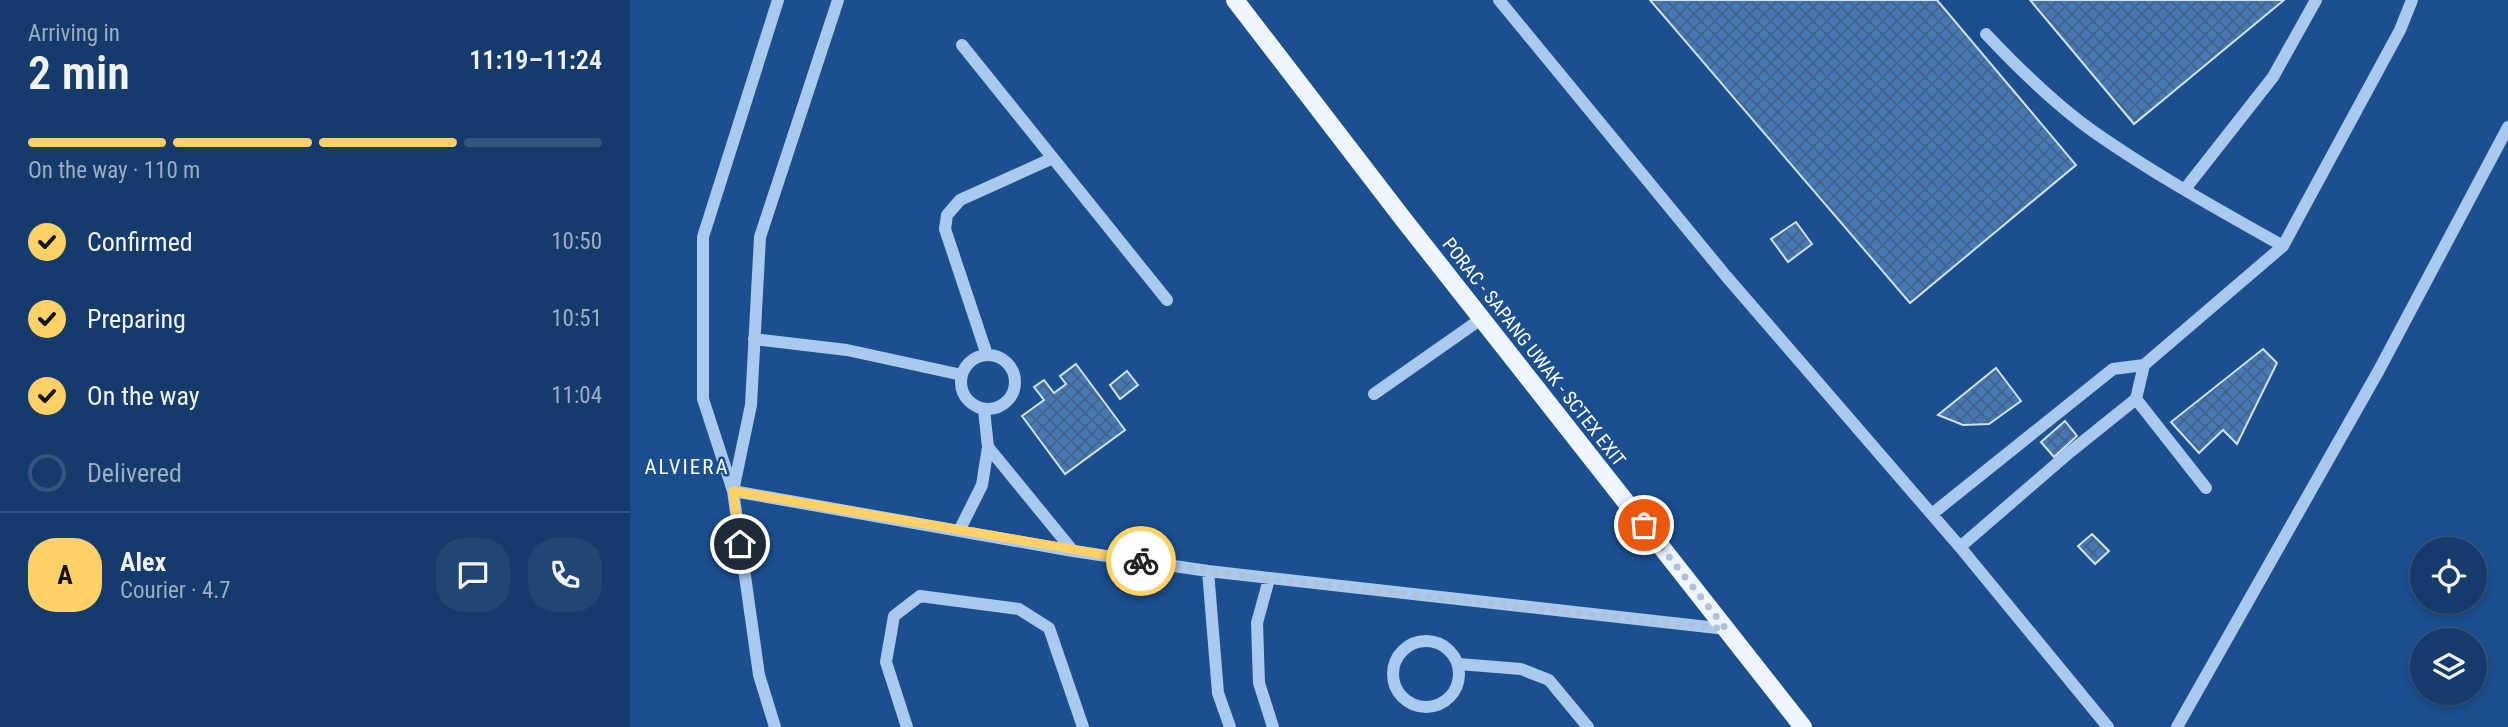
<!DOCTYPE html>
<html lang="en">
<head>
<meta charset="utf-8">
<style>
  body { margin:0; font-family:"Roboto Condensed",sans-serif; background:#214673; color:#f1f3f6; height:100vh; display:flex; flex-direction:column; font-size:26px; white-space:nowrap }
  * { box-sizing:border-box; margin:0 }
  p { font-size:23px; color:#9dadc1 }
  .icon { flex:none; width:38px; height:38px; fill:none; stroke:currentColor; stroke-width:2; stroke-linecap:round; stroke-linejoin:round }
  .map { position:relative; flex:1; overflow:hidden }
  .sheet { display:flex; flex-direction:column; background:#143b6b; width:630px }
  .sheet>* { flex:none }
  .controls { position:absolute; left:1780px; top:537px; display:grid; gap:14px }
  .controls a { display:grid; place-items:center; width:77px; height:77px; border-radius:50%; background:#143b6b; box-shadow:0 4px 10px #0003,0 0 0 2px #33557e; font-size:35px }
  .pin { position:absolute; display:grid; place-items:center; width:60px; height:60px; color:#fff; margin:-30px; border:4px solid #fff; border-radius:50%; box-shadow:0 2px 7px #0007 }
  .courier { position:absolute; display:grid; place-items:center; width:70px; height:70px; margin:-35px; border:5px solid #ffd166; border-radius:50%; background:#fff; color:#222; box-shadow:0 2px 9px #0007 }
  .overview em { font-style:normal; font-weight:600 }
  .overview div { display:flex; flex-direction:column-reverse }
  .overview { display:flex; align-items:center; justify-content:space-between; height:119px; padding:0 28px }
  h1 { font-size:46px; font-weight:600; line-height:52px }
  .bar { display:grid; grid-template-columns:repeat(4,1fr); gap:10px 7px; align-content:center; height:84px; padding:0 28px }
  .bar i { height:9px; border-radius:5px; background:#33557e }
  .bar .active { background:#ffd166 }
  .bar p { grid-column:span 4 }
  .line { display:flex; align-items:center; gap:18px; padding:0 28px; border-top:2px solid #33557e }
  .line div { flex:1 }
  .round { display:grid; place-items:center; flex:none; width:74px; height:74px; border-radius:28px; background:#214673 }
  ol { padding:0 28px; list-style:none }
  li { display:flex; align-items:center; gap:21px; height:77px }
  li p { margin-inline-start:auto }
  li .icon { padding:7px; border-radius:50%; background:#ffd166; color:#111; stroke-width:4 }
  li:last-child { color:#9dadc1 }
  li i { width:38px; height:38px; border:4px solid #33557e; border-radius:50% }
  main { display:flex; flex:1; min-height:0 }
  .map>svg:first-child { display:block }
</style>
</head>
<body>
<main>
<section class="sheet">
<div class="overview"><div><h1>2 min</h1><p>Arriving in</p></div><em>11:19–11:24</em></div>
<div class="bar"><i class="active"></i><i class="active"></i><i class="active"></i><i></i><p>On the way · 110 m</p></div>
<ol>
<li><svg class="icon" aria-label="check" viewBox="0 0 24 24"><path d="M5 12l5 5 9-10"/></svg>Confirmed<p>10:50</p></li>
<li><svg class="icon" aria-label="check" viewBox="0 0 24 24"><path d="M5 12l5 5 9-10"/></svg>Preparing<p>10:51</p></li>
<li><svg class="icon" aria-label="check" viewBox="0 0 24 24"><path d="M5 12l5 5 9-10"/></svg>On the way<p>11:04</p></li>
<li><i></i>Delivered</li>
</ol>
<div class="line" style="height:126px"><b class="round" style="background:#ffd166;color:#111">A</b><div><b>Alex</b><p>Courier · 4.7</p></div><a class="round"><svg class="icon" aria-label="chat" viewBox="0 0 24 24"><path d="M4 5h16v11H9l-5 4z"/></svg></a><a class="round"><svg class="icon" aria-label="phone" viewBox="0 0 24 24"><path d="M5 4h4l2 5-3 2q2 4 5 5l2-3 5 2v4C11 20 4 13 5 4z"/></svg></a></div>
</section>
<div class="map">
<svg width="1878" height="727" viewBox="0 0 1878 727">
  <defs>
    <pattern id="building-cross-hatch" width="8" height="8" patternUnits="userSpaceOnUse" patternTransform="scale(1.75)"><rect width="8" height="8" fill="#4478b7"/><path d="M0 0l8 8M0 8l8-8" fill="none" stroke="#486282"/></pattern>
  </defs>
  <rect width="100%" height="100%" fill="#1b4f8f"/>
  <!-- building -->
  <path fill="url(#building-cross-hatch)" stroke="#cfe3fa" stroke-width="2" d="M 1020,0 L 1307,0 L 1446,165 L 1280,303 Z
    M 1400,0 L 1654,0 L 1504,124 Z
    M 1166,222 L 1182,244 L 1158,262 L 1141,239 Z
    M 1633,349 L 1647,363 L 1607,444 L 1593,430 L 1569,453 L 1541,422 Z
    M 446,364 L 495,430 L 435,474 L 392,416 L 414,400 L 404,387 L 414,380 L 424,393 L 436,384 L 430,376 Z
    M 1366,368 L 1391,401 L 1359,424 L 1333,425 L 1308,415 Z
    M 497,371 L 508,385 L 490,399 L 480,385 Z
    M 1435,421 L 1447,436 L 1424,457 L 1411,442 Z
    M 1462,534 L 1479,551 L 1465,564 L 1448,546 Z"/>
  <g fill="none" stroke-linecap="round" stroke-linejoin="round">
    <!-- minor -->
    <path stroke="#a9c9ee" stroke-width="12" d="M 869,0 L 1096,276 L 1330,547 L 1478,727
      M 1356,34 C 1388,68 1426,105 1464,132 C 1524,174 1589,210 1653,246
      M 332,45 L 537,300
      M 1555,189 L 1643,77 L 1686,0
      M 124,339 L 217,350 L 332,375
      M331 382a27 27 0 1 1 54 0a27 27 0 1 1-54 0Z
      M 357,355 L 315,229 L 317,215 L 330,200 L 423,158
      M 744,394 L 851,319
      M 1506,399 L 1576,488
      M 358,447 L 443,551
      M 103,491 L 443,551 L 578,571 L 1096,629
      M 103,491 L 121,405 L 130,237 L 208,0
      M 1302,514 L 1483,369 L 1514,365 L 1653,246 L 1770,30 L 1782,0
      M 329,531 L 352,485 L 358,447 L 354,410
      M 1330,547 L 1440,452 L 1506,399 L 1514,365
      M 578,571 L 588,693 L 600,727
      M 639,579 L 627,623 L 629,683 L 643,727
      M763 674a33 33 0 1 1 66 0a33 33 0 1 1-66 0Z
      M 829,664 L 891,669 L 919,680 L 958,727
      M 145,727 L 129,675 L 103,491 L 73,399 L 73,237 L 148,0
      M 277,727 L 256,662 L 264,616 L 290,596 L 389,609 L 419,628 L 453,727
      M 1547,727 L 1749,370 L 1878,127"/>
    <!-- major -->
    <path stroke="#f0f6ff" stroke-width="18" d="M 605,0 L 774,220 L 1173,727"/>
  </g>
  <g fill="none" stroke-linecap="round" stroke-linejoin="round">
    <!-- done -->
    <path stroke="#afc1d8" stroke-width="7" stroke-dasharray="0 12.6" d="M 511,561 L 639,579 L 1096,629 L 1014,525"/>
    <!-- route -->
    <path stroke="#ffd166" stroke-width="9" d="M 110,544 L 103,491 L 511,561"/>
  </g>
  <g text-anchor="middle" dominant-baseline="central" stroke-width="5" stroke-linejoin="round" paint-order="stroke">
    <!-- street labels -->
    <g font-size="19" fill="#fff" stroke="#1b4f8f">
      <text transform="translate(904 352) rotate(52)">PORAC - SAPANG UWAK - SCTEX EXIT</text>
    </g>
    <!-- neighbourhood labels -->
    <g font-size="21" letter-spacing="2" fill="#fff" stroke="#1b4f8f">
      <text x="57" y="467">ALVIERA</text>
    </g>
  </g>
</svg>
<div class="controls">
<a><svg class="icon" aria-label="locate" viewBox="0 0 24 24"><circle cx="12" cy="12" r="6"/><path d="M12 2v4M12 18v4M2 12h4M18 12h4"/></svg></a>
<a><svg class="icon" aria-label="layers" viewBox="0 0 24 24"><path d="M12 4l9 5-9 5-9-5zM3 14l9 5 9-5"/></svg></a>
</div>
<div class="pin" style="left:1014px;top:525px;background:#ea580c"><svg class="icon" aria-label="bag" viewBox="0 0 24 24"><path d="M5 8h14l-1 12H6zM9 8a3 3 0 0 1 6 0"/></svg></div>
<div class="pin" style="left:110px;top:544px;background:#1f2937"><svg class="icon" aria-label="home" viewBox="0 0 24 24"><path d="M3 11l9-7 9 7M6 9v11h12V9"/></svg></div>
<div class="courier" style="left:511px;top:561px"><svg class="icon" aria-label="bike" viewBox="0 0 24 24"><circle cx="6" cy="16" r="4"/><circle cx="18" cy="16" r="4"/><path d="M6 16l4-8h5l3 8M10 8l3 8H6M13 5h3"/></svg></div>
</div>
</main>
</body>
</html>
